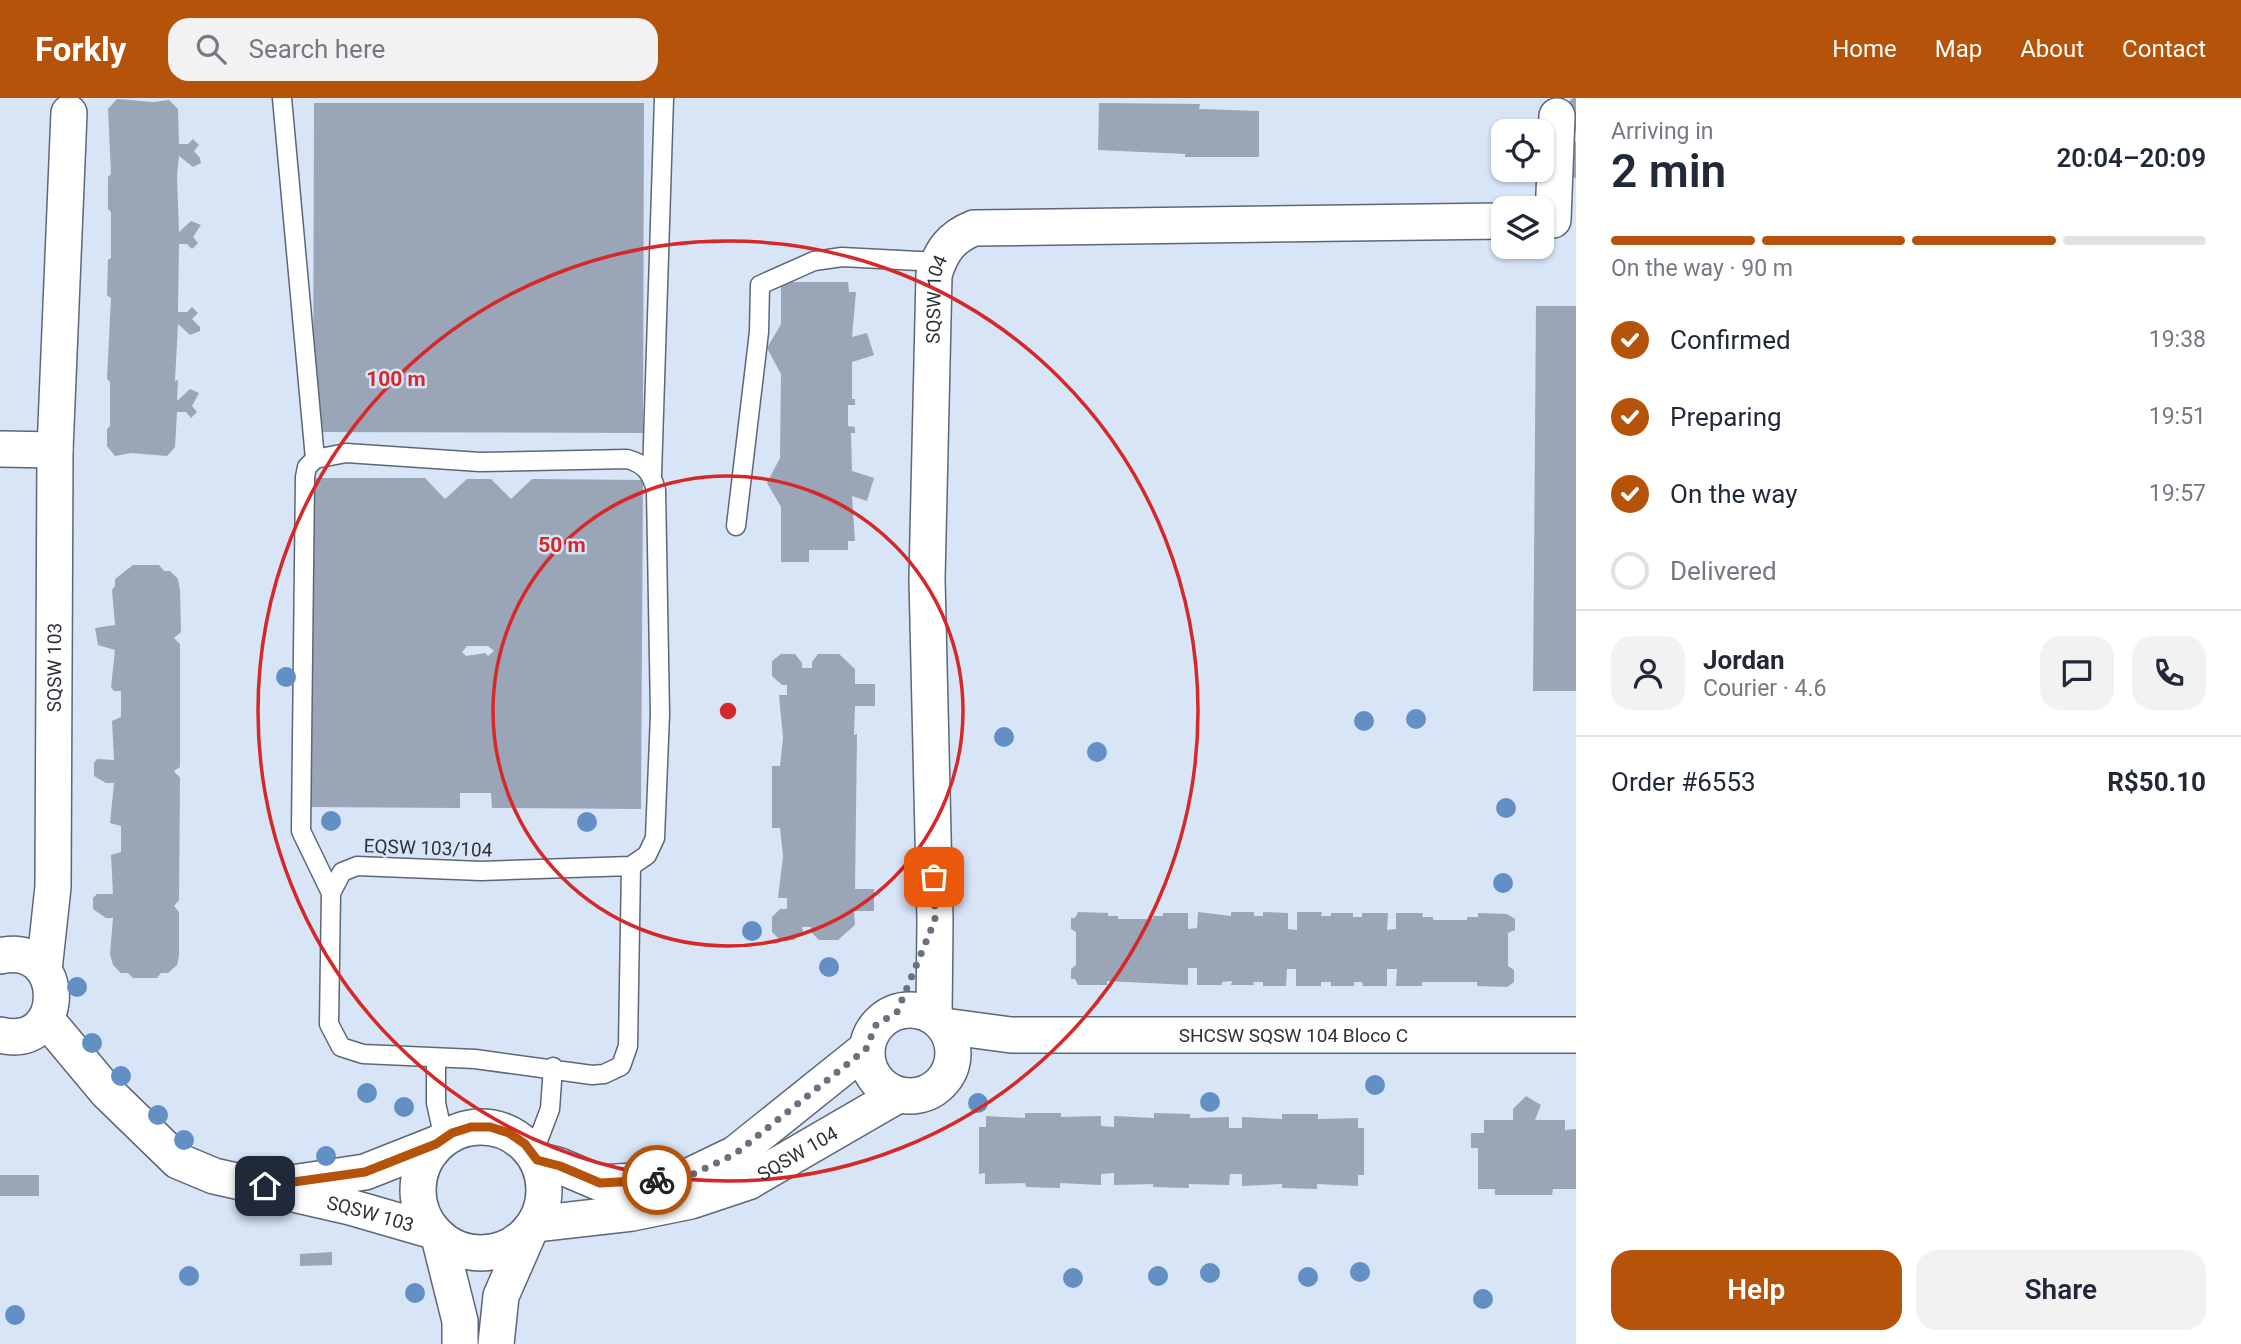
<!DOCTYPE html>
<html lang="en">
<head>
<meta charset="utf-8">
<style>
  body { margin:0; font-family:Roboto,sans-serif; background:#f2f2f3; color:#1f2937; height:100vh; display:flex; flex-direction:column; font-size:26px; white-space:nowrap }
  * { box-sizing:border-box; margin:0 }
  p { font-size:23px; color:#747a83 }
  .icon { flex:none; width:38px; height:38px; fill:none; stroke:currentColor; stroke-width:2; stroke-linecap:round; stroke-linejoin:round }
  .map { position:relative; flex:1; overflow:hidden }
  .sheet { display:flex; flex-direction:column; background:#fff; width:665px }
  .sheet>* { flex:none }
  .tools { position:absolute; left:1491px; top:21px; display:grid; gap:14px }
  .tools a { display:grid; place-items:center; width:63px; height:63px; border-radius:14px; background:#fff; box-shadow:0 2px 5px #0004; font-size:35px }
  .pin { position:absolute; display:grid; place-items:center; width:60px; height:60px; color:#fff; margin:-30px; border-radius:14px; box-shadow:0 4px 10px #0006 }
  .courier { position:absolute; display:grid; place-items:center; width:70px; height:70px; margin:-35px; border:5px solid #b45309; border-radius:50%; background:#fff; color:#222; box-shadow:0 2px 9px #0007 }
  .summary em { font-style:normal; font-weight:600 }
  .summary div { display:flex; flex-direction:column-reverse }
  .summary { display:flex; align-items:center; justify-content:space-between; height:119px; padding:0 35px }
  h1 { font-size:46px; font-weight:600; line-height:52px }
  .bar { display:grid; grid-template-columns:repeat(4,1fr); gap:10px 7px; align-content:center; height:84px; padding:0 35px }
  .bar i { height:9px; border-radius:5px; background:#e0e1e3 }
  .bar .current { background:#b45309 }
  .bar p { grid-column:span 4 }
  .line { display:flex; align-items:center; gap:18px; padding:0 35px; border-top:2px solid #e0e1e3 }
  .line div { flex:1 }
  .round { display:grid; place-items:center; flex:none; width:74px; height:74px; border-radius:21px; background:#f2f2f3 }
  ol { padding:0 35px; list-style:none }
  li { display:flex; align-items:center; gap:21px; height:77px }
  li p { margin-inline-start:auto }
  li .icon { padding:7px; border-radius:50%; background:#b45309; color:#fff; stroke-width:4 }
  li:last-child { color:#747a83 }
  li i { width:38px; height:38px; border:4px solid #e0e1e3; border-radius:50% }
  .button { display:flex; gap:14px; margin-top:auto; padding:14px 35px }
  .button a { flex:1; height:80px; border-radius:21px; background:#b45309; color:#fff; font-size:28px; font-weight:600; line-height:80px; text-align:center }
  .button a+a { background:#f2f2f3; color:#1f2937 }
  header { display:flex; align-items:center; gap:42px; box-sizing:border-box; height:98px; padding:0 35px; background:#b45309; color:#fff }
  header strong { font-size:33px }
  nav { display:flex; gap:38px; margin-inline-start:auto; font-size:24px }
  .search { width:490px; height:63px; background:#f2f2f3; display:flex; align-items:center; gap:18px; box-sizing:border-box; padding:0 24px; border-radius:21px; color:#747a83; font-size:26px }
  main { display:flex; flex:1; min-height:0 }
  .map>svg:first-child { display:block }
</style>
</head>
<body>
<header>
<strong>Forkly</strong>
<div class="search"><svg class="icon" aria-label="search" viewBox="0 0 24 24"><circle cx="10" cy="10" r="6"/><path d="M15 15l6 6"/></svg>Search here</div>
<nav><a>Home</a><a>Map</a><a>About</a><a>Contact</a></nav>
</header>
<main>
<div class="map">
<svg width="1576" height="1246" viewBox="0 0 1576 1246">
  <rect width="100%" height="100%" fill="#d8e5f7"/>
  <!-- building -->
  <path fill="#9aa6b7" fill-rule="evenodd" d="M 1573,0 L 1576,0 L 1576,34 L 1567,34 L 1564,8 Z
    M 117,1 L 153,4 L 169,2 L 178,11 L 179,46 L 188,46 L 193,41 L 199,47 L 194,53 L 200,60 L 201,65 L 193,69 L 179,58 L 177,78 L 179,134 L 191,123 L 201,127 L 193,139 L 198,145 L 192,151 L 187,146 L 179,146 L 178,214 L 187,214 L 192,209 L 198,215 L 192,221 L 200,229 L 200,233 L 190,237 L 178,226 L 175,283 L 178,282 L 177,303 L 190,291 L 199,295 L 192,308 L 197,314 L 191,320 L 186,314 L 177,314 L 175,349 L 167,358 L 131,355 L 115,358 L 107,348 L 107,331 L 110,328 L 110,284 L 107,281 L 111,200 L 107,197 L 108,162 L 111,160 L 111,114 L 108,111 L 108,79 L 111,76 L 108,11 Z
    M 314,5 L 644,5 L 643,335 L 313,334 Z
    M 1099,5 L 1200,6 L 1199,11 L 1259,13 L 1259,59 L 1185,59 L 1185,56 L 1098,52 Z
    M 1567,43 L 1576,44 L 1576,81 L 1563,69 Z
    M 781,184 L 848,184 L 849,194 L 856,194 L 852,239 L 867,235 L 874,257 L 852,264 L 852,301 L 855,301 L 855,307 L 848,307 L 848,328 L 855,329 L 855,335 L 851,335 L 852,373 L 874,380 L 867,403 L 852,398 L 855,443 L 848,443 L 848,452 L 809,452 L 809,464 L 781,464 L 781,409 L 767,385 L 780,360 L 781,276 L 767,250 L 781,226 Z
    M 1536,208 L 1576,208 L 1576,593 L 1533,593 Z
    M 312,380 L 425,380 L 445,401 L 467,381 L 491,381 L 511,401 L 532,381 L 643,382 L 641,711 L 492,710 L 491,695 L 460,695 L 460,710 L 306,709 ZM 467,548 L 488,548 L 494,553 L 488,558 L 485,555 L 466,558 L 462,554 Z
    M 133,467 L 159,467 L 164,473 L 170,473 L 178,481 L 180,492 L 181,534 L 174,540 L 180,546 L 180,669 L 174,673 L 180,680 L 179,802 L 174,808 L 179,814 L 179,858 L 177,867 L 168,875 L 161,875 L 157,880 L 133,880 L 128,875 L 121,875 L 113,867 L 110,856 L 113,820 L 106,820 L 93,811 L 93,800 L 97,796 L 113,796 L 111,757 L 121,754 L 121,728 L 110,725 L 114,685 L 106,685 L 94,678 L 94,665 L 97,661 L 114,662 L 112,623 L 121,619 L 121,593 L 114,593 L 111,589 L 115,552 L 98,547 L 95,530 L 115,527 L 112,492 L 115,488 L 115,481 Z
    M 781,556 L 795,556 L 802,565 L 802,570 L 812,570 L 812,564 L 818,556 L 839,556 L 855,571 L 855,586 L 875,586 L 875,608 L 855,608 L 854,637 L 857,636 L 855,791 L 874,791 L 874,813 L 854,813 L 855,827 L 838,842 L 819,842 L 811,834 L 811,829 L 802,829 L 803,833 L 794,842 L 781,843 L 772,834 L 772,819 L 780,811 L 787,811 L 787,800 L 778,800 L 783,758 L 780,730 L 772,730 L 772,668 L 780,668 L 783,640 L 779,597 L 787,597 L 787,587 L 782,587 L 772,578 L 772,563 Z
    M 1078,814 L 1108,815 L 1108,818 L 1118,818 L 1118,821 L 1153,821 L 1153,818 L 1163,818 L 1163,815 L 1188,815 L 1188,831 L 1197,830 L 1198,814 L 1231,818 L 1231,814 L 1254,814 L 1254,818 L 1263,818 L 1263,814 L 1288,815 L 1288,831 L 1297,832 L 1297,814 L 1322,814 L 1321,818 L 1331,818 L 1331,815 L 1353,815 L 1353,819 L 1362,819 L 1362,815 L 1388,815 L 1387,832 L 1396,831 L 1396,815 L 1423,815 L 1422,819 L 1433,819 L 1433,822 L 1467,822 L 1467,819 L 1478,819 L 1478,815 L 1507,816 L 1515,821 L 1515,832 L 1508,835 L 1508,868 L 1514,872 L 1514,884 L 1507,889 L 1477,888 L 1477,884 L 1422,884 L 1422,888 L 1396,888 L 1397,871 L 1387,871 L 1387,888 L 1363,888 L 1362,884 L 1354,884 L 1354,888 L 1331,888 L 1331,884 L 1321,884 L 1321,888 L 1296,888 L 1296,871 L 1287,871 L 1286,888 L 1263,888 L 1263,884 L 1253,884 L 1254,887 L 1231,887 L 1232,883 L 1222,884 L 1222,887 L 1197,887 L 1197,870 L 1188,870 L 1188,887 L 1107,883 L 1107,887 L 1078,887 L 1075,881 L 1071,881 L 1071,871 L 1076,867 L 1076,834 L 1071,831 L 1071,820 L 1075,820 Z
    M 1526,998 L 1541,1007 L 1535,1022 L 1565,1022 L 1565,1032 L 1576,1031 L 1576,1091 L 1553,1091 L 1552,1097 L 1495,1097 L 1495,1091 L 1478,1091 L 1478,1050 L 1471,1050 L 1471,1035 L 1484,1035 L 1484,1022 L 1513,1022 L 1513,1011 Z
    M 1025,1015 L 1061,1015 L 1061,1019 L 1101,1018 L 1101,1028 L 1114,1029 L 1114,1018 L 1154,1020 L 1154,1015 L 1190,1016 L 1190,1020 L 1229,1019 L 1229,1030 L 1242,1030 L 1242,1019 L 1282,1021 L 1282,1016 L 1318,1016 L 1318,1021 L 1358,1020 L 1358,1030 L 1364,1030 L 1364,1077 L 1358,1077 L 1358,1088 L 1317,1086 L 1317,1091 L 1282,1090 L 1282,1086 L 1242,1088 L 1242,1076 L 1230,1076 L 1229,1087 L 1189,1086 L 1189,1090 L 1153,1089 L 1153,1086 L 1114,1087 L 1114,1075 L 1101,1076 L 1101,1087 L 1060,1085 L 1060,1090 L 1026,1089 L 1025,1085 L 985,1086 L 985,1075 L 979,1076 L 979,1029 L 986,1029 L 986,1018 L 1025,1020 Z
    M 0,1077 L 39,1077 L 39,1098 L 0,1098 Z
    M 332,1154 L 332,1167 L 300,1168 L 300,1156 Z"/>
  <g fill="none" stroke-linecap="round" stroke-linejoin="round">
    <defs>
      <path id="service" d="M 282,0 L 315,361
        M 652,377 L 664,0
        M 736,428 L 759,234 L 760,187 L 814,163 L 842,159 L 938,164
        M 357,768 L 481,773 L 631,768 L 628,948 L 621,968 L 604,976 L 592,977 L 475,961 L 363,956 L 341,949 L 329,926 L 331,795 L 342,774 Z
        M 331,795 L 301,733 L 305,379 L 307,369 L 315,361 L 346,355 L 480,364 L 627,361 C 645,366 651,374 656,392 L 660,616 L 655,740 L 647,757 L 631,768
        M 436,960 L 436,1005 L 444,1041
        M 533,1056 L 550,1011 L 553,969"/>
      <g id="minor">
        <path d="M 1553,122 L 1557,18"/>
        <path d="M 0,351 L 55,352"/>
        <path d="M 0,858 C 68,842 69,954 0,937"/>
        <path id="s1" d="M 44,872 L 53,789 L 55,352 L 69,15"/>
        <circle cx="910" cy="955" r="43"/>
        <path id="s2" d="M 934,919 L 935,822 L 927,481 L 934,177 C 941,153 951,139 974,130 L 1503,123"/>
        <path id="s3" d="M 46,921 L 107,994 L 178,1063 L 214,1078 L 350,1109 L 433,1133"/>
        <path id="s4" d="M 944,928 L 1011,937 L 1576,937"/>
        <circle cx="481" cy="1092" r="63"/>
        <path d="M 537,1062 L 560,1068 L 600,1085 L 685,1080 L 735,1056 L 866,951"/>
        <path d="M 285,1086 L 365,1074 L 436,1046"/>
        <path id="s5" d="M 535,1126 L 632,1115 L 691,1103 L 748,1084 L 898,997"/>
        <path d="M 439,1139 L 460,1223 L 460,1246"/>
        <path d="M 496,1246 L 501,1198 L 529,1134"/>
      </g>
    </defs>
    <!-- service casing -->
    <use href="#service" stroke="#5c6777" stroke-width="21"/>
    <!-- minor casing -->
    <use href="#minor" stroke="#5c6777" stroke-width="38"/>
    <!-- service -->
    <use href="#service" stroke="#fff" stroke-width="18"/>
    <!-- minor -->
    <use href="#minor" stroke="#fff" stroke-width="35"/>
  </g>
  <!-- trees -->
  <g fill="#6290c4">
    <circle cx="286" cy="579" r="10"/>
    <circle cx="1416" cy="621" r="10"/>
    <circle cx="1364" cy="623" r="10"/>
    <circle cx="1004" cy="639" r="10"/>
    <circle cx="1097" cy="654" r="10"/>
    <circle cx="1506" cy="710" r="10"/>
    <circle cx="331" cy="723" r="10"/>
    <circle cx="587" cy="724" r="10"/>
    <circle cx="1503" cy="785" r="10"/>
    <circle cx="752" cy="833" r="10"/>
    <circle cx="829" cy="869" r="10"/>
    <circle cx="77" cy="889" r="10"/>
    <circle cx="92" cy="945" r="10"/>
    <circle cx="121" cy="978" r="10"/>
    <circle cx="1375" cy="987" r="10"/>
    <circle cx="367" cy="995" r="10"/>
    <circle cx="1210" cy="1004" r="10"/>
    <circle cx="978" cy="1005" r="10"/>
    <circle cx="404" cy="1009" r="10"/>
    <circle cx="158" cy="1017" r="10"/>
    <circle cx="184" cy="1042" r="10"/>
    <circle cx="326" cy="1058" r="10"/>
    <circle cx="1360" cy="1174" r="10"/>
    <circle cx="1210" cy="1175" r="10"/>
    <circle cx="189" cy="1178" r="10"/>
    <circle cx="1158" cy="1178" r="10"/>
    <circle cx="1308" cy="1179" r="10"/>
    <circle cx="1073" cy="1180" r="10"/>
    <circle cx="415" cy="1195" r="10"/>
    <circle cx="1483" cy="1201" r="10"/>
    <circle cx="15" cy="1217" r="10"/>
  </g>
  <g fill="none" stroke-linecap="round" stroke-linejoin="round">
    <!-- done -->
    <path stroke="#69717c" stroke-width="7" stroke-dasharray="0 12.6" d="M 657,1082 L 685,1080 L 735,1056 L 866,951 L 876,927 L 897,914 L 935,822 L 934,779"/>
    <!-- route -->
    <path stroke="#b45309" stroke-width="9" d="M 265,1088 L 365,1074 L 436,1046 L 452,1035 L 471,1029 L 490,1029 L 509,1035 L 525,1046 L 537,1062 L 560,1068 L 600,1085 L 657,1082"/>
  </g>
  <!-- distance rings -->
  <g fill="none" stroke="#d62828" stroke-width="3.5">
    <circle cx="728" cy="613" r="235"/>
    <circle cx="728" cy="613" r="470"/>
  </g>
  <g text-anchor="middle" dominant-baseline="central" stroke-width="5" stroke-linejoin="round" paint-order="stroke">
    <!-- street labels -->
    <g font-size="19" fill="#2d3239" stroke="#d8e5f7">
      <text stroke="none"><textPath href="#s2" startOffset="718">SQSW 104</textPath></text>
      <text stroke="none"><textPath href="#s1" startOffset="303">SQSW 103</textPath></text>
      <text transform="translate(428 750) rotate(2)">EQSW 103/104</text>
      <text stroke="none"><textPath href="#s4" startOffset="350">SHCSW SQSW 104 Bloco C</textPath></text>
      <text stroke="none"><textPath href="#s5" startOffset="275">SQSW 104</textPath></text>
      <text stroke="none"><textPath href="#s3" startOffset="394">SQSW 103</textPath></text>
    </g>
  </g>
  <circle cx="728" cy="613" r="10" fill="#d62828" stroke="#d8e5f7" stroke-width="3.5"/>
  <g font-size="21" text-anchor="middle" font-weight="bold" fill="#d62828" stroke="#d8e5f7" stroke-width="5" stroke-linejoin="round" paint-order="stroke">
    <text x="396" y="288">100 m</text>
    <text x="562" y="454">50 m</text>
  </g>
</svg>
<div class="tools">
<a><svg class="icon" aria-label="locate" viewBox="0 0 24 24"><circle cx="12" cy="12" r="6"/><path d="M12 2v4M12 18v4M2 12h4M18 12h4"/></svg></a>
<a><svg class="icon" aria-label="layers" viewBox="0 0 24 24"><path d="M12 4l9 5-9 5-9-5zM3 14l9 5 9-5"/></svg></a>
</div>
<div class="pin" style="left:934px;top:779px;background:#ea580c"><svg class="icon" aria-label="bag" viewBox="0 0 24 24"><path d="M5 8h14l-1 12H6zM9 8a3 3 0 0 1 6 0"/></svg></div>
<div class="pin" style="left:265px;top:1088px;background:#1f2937"><svg class="icon" aria-label="home" viewBox="0 0 24 24"><path d="M3 11l9-7 9 7M6 9v11h12V9"/></svg></div>
<div class="courier" style="left:657px;top:1082px"><svg class="icon" aria-label="bike" viewBox="0 0 24 24"><circle cx="6" cy="16" r="4"/><circle cx="18" cy="16" r="4"/><path d="M6 16l4-8h5l3 8M10 8l3 8H6M13 5h3"/></svg></div>
</div>
<section class="sheet">
<div class="summary"><div><h1>2 min</h1><p>Arriving in</p></div><em>20:04–20:09</em></div>
<div class="bar"><i class="current"></i><i class="current"></i><i class="current"></i><i></i><p>On the way · 90 m</p></div>
<ol>
<li><svg class="icon" aria-label="check" viewBox="0 0 24 24"><path d="M5 12l5 5 9-10"/></svg>Confirmed<p>19:38</p></li>
<li><svg class="icon" aria-label="check" viewBox="0 0 24 24"><path d="M5 12l5 5 9-10"/></svg>Preparing<p>19:51</p></li>
<li><svg class="icon" aria-label="check" viewBox="0 0 24 24"><path d="M5 12l5 5 9-10"/></svg>On the way<p>19:57</p></li>
<li><i></i>Delivered</li>
</ol>
<div class="line" style="height:126px"><a class="round"><svg class="icon" aria-label="person" viewBox="0 0 24 24"><circle cx="12" cy="8" r="4"/><path d="M4 21q1-7 8-7t8 7"/></svg></a><div><b>Jordan</b><p>Courier · 4.6</p></div><a class="round"><svg class="icon" aria-label="chat" viewBox="0 0 24 24"><path d="M4 5h16v11H9l-5 4z"/></svg></a><a class="round"><svg class="icon" aria-label="phone" viewBox="0 0 24 24"><path d="M5 4h4l2 5-3 2q2 4 5 5l2-3 5 2v4C11 20 4 13 5 4z"/></svg></a></div>
<div class="line" style="height:91px"><div>Order #6553</div><b>R$50.10</b></div>
<div class="button"><a>Help</a><a>Share</a></div>
</section>
</main>
</body>
</html>
